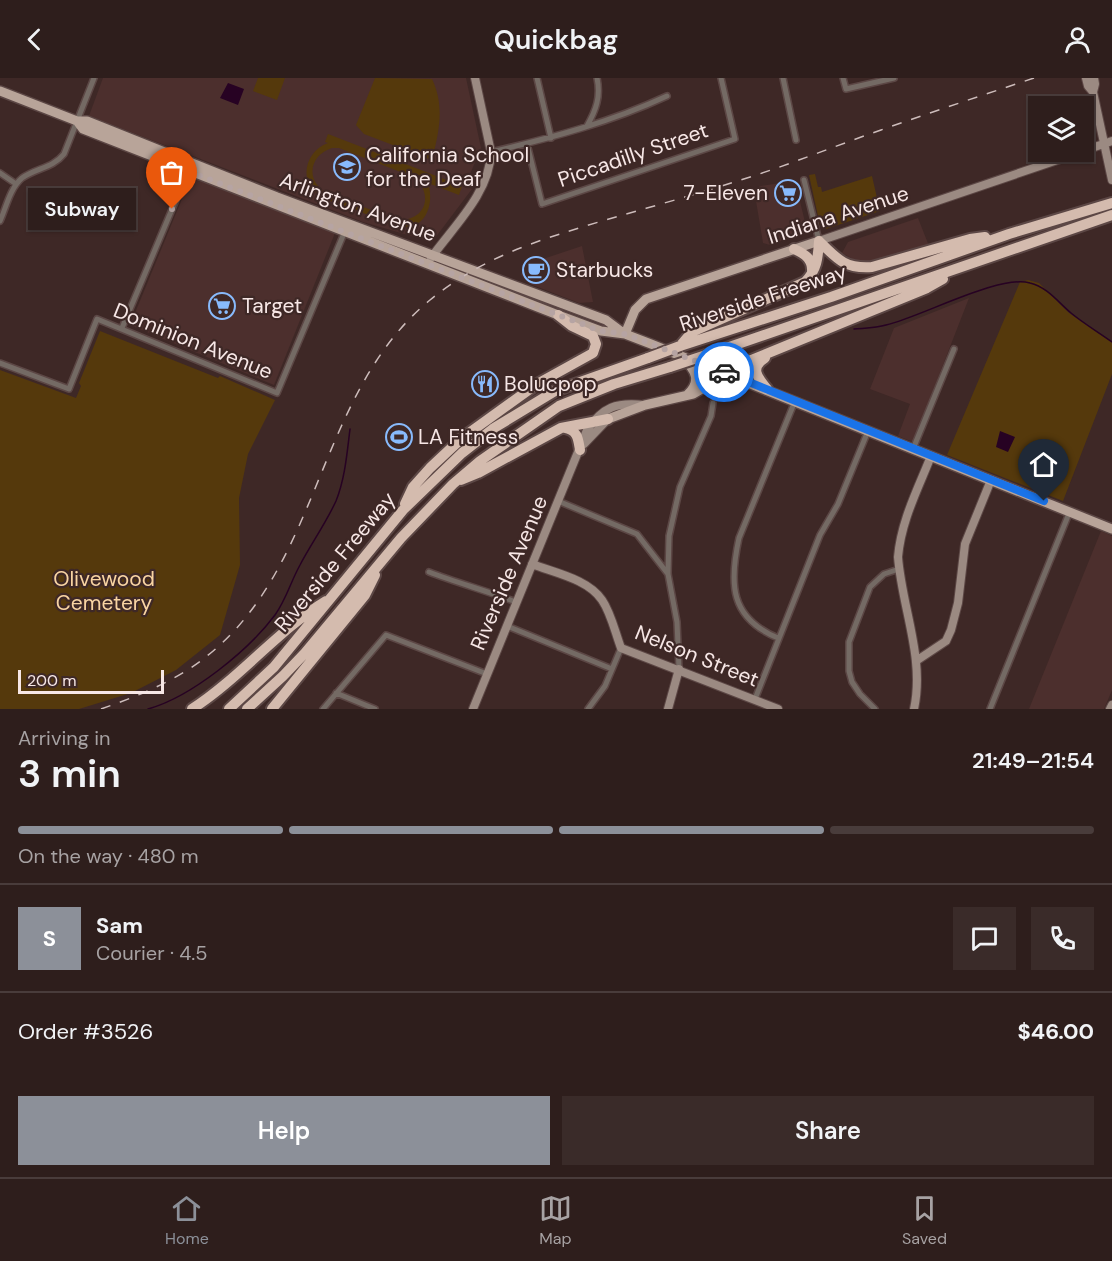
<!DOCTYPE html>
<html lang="en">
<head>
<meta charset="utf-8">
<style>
  body { margin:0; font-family:"DM Sans",sans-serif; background:#3a2b29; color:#f1f3f6; height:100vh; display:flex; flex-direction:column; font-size:22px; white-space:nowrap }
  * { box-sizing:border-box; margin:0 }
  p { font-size:20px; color:#a7a2a3 }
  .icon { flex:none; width:33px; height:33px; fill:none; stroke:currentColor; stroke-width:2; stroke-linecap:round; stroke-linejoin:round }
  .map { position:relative; height:631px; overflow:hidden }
  .drawer { display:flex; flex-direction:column; background:#2e1e1c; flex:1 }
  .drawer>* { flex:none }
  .fabs { position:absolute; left:1028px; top:18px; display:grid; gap:12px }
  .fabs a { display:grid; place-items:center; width:66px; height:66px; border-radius:0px; background:#2e1e1c; box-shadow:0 2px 4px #0004,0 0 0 2px #493c3b; font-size:30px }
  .scale { position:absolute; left:18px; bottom:15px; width:146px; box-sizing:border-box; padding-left:6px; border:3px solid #f7e7e6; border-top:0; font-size:16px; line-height:21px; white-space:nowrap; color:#f7e7e6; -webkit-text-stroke:4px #3e2826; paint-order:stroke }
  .pin { position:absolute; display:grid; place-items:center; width:51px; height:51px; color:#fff; margin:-62px -26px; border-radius:50% 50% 50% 0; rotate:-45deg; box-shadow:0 0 6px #0007 }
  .pin .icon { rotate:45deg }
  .courier { position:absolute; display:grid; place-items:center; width:60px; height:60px; margin:-30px; border:4px solid #1a73e8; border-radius:50%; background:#fff; color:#222; box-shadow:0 2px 8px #0007 }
  .bubble { position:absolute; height:42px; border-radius:0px; background:#2e1e1c; box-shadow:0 2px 4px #0004,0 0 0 2px #493c3b; font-size:20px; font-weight:600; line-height:42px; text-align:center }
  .headline em { font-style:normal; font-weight:600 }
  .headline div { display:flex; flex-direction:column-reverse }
  .headline { display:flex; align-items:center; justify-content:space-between; height:102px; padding:0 18px }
  h1 { font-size:39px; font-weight:600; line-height:45px }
  .bar { display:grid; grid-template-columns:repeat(4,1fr); gap:9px 6px; align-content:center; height:72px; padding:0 18px }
  .bar i { height:8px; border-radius:4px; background:#493c3b }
  .bar .on { background:#8c9099 }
  .bar p { grid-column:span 4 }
  .line { display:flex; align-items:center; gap:15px; padding:0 18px; border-top:2px solid #493c3b }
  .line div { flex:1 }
  .round { display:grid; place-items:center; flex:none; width:63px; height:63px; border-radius:0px; background:#3a2b29 }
  .button { display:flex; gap:12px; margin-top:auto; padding:12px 18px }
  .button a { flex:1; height:69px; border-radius:0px; background:#8c9099; color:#fff; font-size:24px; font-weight:600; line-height:69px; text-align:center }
  .button a+a { background:#3a2b29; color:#f1f3f6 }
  header { display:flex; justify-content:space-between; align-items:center; height:78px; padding:0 18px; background:#2e1e1c; font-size:27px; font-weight:600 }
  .tab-bar { display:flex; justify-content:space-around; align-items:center; height:84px; border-top:2px solid #493c3b; background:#2e1e1c; font-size:16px; color:#a7a2a3 }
  .tab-bar a { display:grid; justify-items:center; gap:3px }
  .tab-bar .on { color:#8c9099 }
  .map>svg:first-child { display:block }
</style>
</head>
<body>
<header><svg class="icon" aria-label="back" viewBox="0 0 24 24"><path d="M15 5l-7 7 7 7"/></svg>Quickbag<svg class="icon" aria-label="person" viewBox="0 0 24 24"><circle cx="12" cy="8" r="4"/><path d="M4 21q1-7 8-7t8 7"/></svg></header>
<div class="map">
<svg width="1112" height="631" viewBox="0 0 1112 631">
  <rect width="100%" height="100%" fill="#3e2826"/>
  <!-- built -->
  <path fill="#4c2f2d" d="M 103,0 L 466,0 L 481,70 L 465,108 L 472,111 L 432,164 L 363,144 L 89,38 Z
    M 191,99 L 335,155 L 274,307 L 130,247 Z
    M 795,103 L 806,148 L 790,160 L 770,167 L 763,165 L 754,111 L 761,108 Z
    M 918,140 L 929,168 L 862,186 L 842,175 L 848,164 Z
    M 582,168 L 593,224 L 579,225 L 530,206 L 521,197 L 525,187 Z
    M 969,220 L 913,364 L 898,358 L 910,326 L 870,311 L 894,250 Z
    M 1101,453 L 1112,458 L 1112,612 L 1104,631 L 1029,631 Z"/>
  <!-- green -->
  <path fill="#55390c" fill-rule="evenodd" d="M 258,0 L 285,0 L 277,22 L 253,13 Z
    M 375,0 L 432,1 C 445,28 439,54 432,82 L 364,56 L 356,47 Z
    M 328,56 L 462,108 L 459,117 L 428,105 C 434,123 428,149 404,149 C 389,148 370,137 356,132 C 343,127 325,124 314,113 C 299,97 308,72 328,65 L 325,64 ZM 332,70 L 339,70 L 416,100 C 434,120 424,143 397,142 L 325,114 C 305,101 310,77 332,70 Z
    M 815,96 L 818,109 L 821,109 L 822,114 L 872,98 L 880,133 L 826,151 L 820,147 L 809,97 Z
    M 1028,202 L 1039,205 L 1069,235 L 1112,264 L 1112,296 L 1063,423 L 947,377 L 1020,204 Z
    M 100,253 L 218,300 L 220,298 L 275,322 L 248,376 L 239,420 L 240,487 L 220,557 L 176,592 L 131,615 L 79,631 L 0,631 L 0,292 L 76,320 L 81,308 L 79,305 Z"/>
  <!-- water -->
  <path fill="#270223" d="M 228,5 L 244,11 L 238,27 L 220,20 Z
    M 1000,353 L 1015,359 L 1008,374 L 996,369 Z"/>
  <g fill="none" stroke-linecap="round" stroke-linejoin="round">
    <!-- stream -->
    <path stroke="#270223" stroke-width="1.5" d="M 854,251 C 865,250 876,250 886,247 C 921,239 999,196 1030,205 C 1047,209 1058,224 1071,235 C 1083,245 1098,254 1112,264
      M 148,631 C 191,619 248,573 275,537 C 286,522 291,503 300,487 C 311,466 326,445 336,423 C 345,401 347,375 350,351"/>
    <defs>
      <path id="street" d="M 537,0 L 551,60
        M 783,0 L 796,62
        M 843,0 L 846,11 L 894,0
        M 587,48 C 596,32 601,19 597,0
        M 527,66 L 542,126 L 735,61 L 721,0
        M 491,74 C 551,60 611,44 667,18
        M 0,95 L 16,106
        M 804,102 L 819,163
        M 0,143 C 6,130 10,110 22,100 C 36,90 53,90 64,76 L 94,0
        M 122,250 L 189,91
        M 0,285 L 69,311 L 97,241 L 277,315 L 345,153
        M 913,371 L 954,271
        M 558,423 L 637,456 L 668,496
        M 429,494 C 458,505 487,513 516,524
        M 507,548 L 612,591
        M 778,560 C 730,540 729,506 739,460 L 795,323
        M 679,591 L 677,544 L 668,496 L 669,458 L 680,409 L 711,338 L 713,325
        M 336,615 L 375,631
        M 755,621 L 820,457 L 838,426 L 868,353
        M 323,631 L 386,557 L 487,596
        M 588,631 L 605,608 L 621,570
        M 875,631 L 860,616 L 852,604 L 849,593 L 849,564 L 870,509 L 884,496 L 899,491
        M 990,631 L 1070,433"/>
      <path id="secondary" d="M 1086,0 L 1088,8 L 1093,14
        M 1094,0 L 1095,6 L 1093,14 L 1112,102
        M 1083,73 L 1112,63
        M 819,163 L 1081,74
        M 431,180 C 453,149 490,115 491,74 L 475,0
        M 584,366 L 607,342
        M 532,486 C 555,495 588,501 602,522 C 611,535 615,554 621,570 L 778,631
        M 916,583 L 946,563 L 951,552 L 958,525 L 965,466 L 991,402
        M 473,631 L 587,352 C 603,329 616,324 644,327
        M 668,631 L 679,591
        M 914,631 C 925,580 902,530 898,479 C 901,443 918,411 931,378
        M 1110,631 L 1112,627"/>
      <path id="primary" d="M 0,13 L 77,43 L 87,43 L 277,119 L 606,242 L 622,254
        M 77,43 L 83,51 L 558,237 L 601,253 L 625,256 L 651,266 L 1112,451
        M 625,256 L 635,232 L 646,221 L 819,163
        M 684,281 C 696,293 701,303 688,316
        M 608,341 L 645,327 L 693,316 L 707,308 L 722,294"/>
      <path id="highway" d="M 819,163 C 837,181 845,191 872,189 L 970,161 L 985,159
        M 794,171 C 805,176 813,181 812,194
        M 681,267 L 692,254 L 805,204 C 817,192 818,180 819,163
        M 680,268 L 831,219 L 1009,156 L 1112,125
        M 706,277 L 1112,137
        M 765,280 C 749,290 758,300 767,311
        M 722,294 L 927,210 L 943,201
        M 565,350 C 578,353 578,360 580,372
        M 461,402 L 478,395 L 561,350 L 608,341
        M 405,426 L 413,409 L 430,390 L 462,360 L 537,306 L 593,275 L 596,266 L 593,258 L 572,248 L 558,237
        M 192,631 C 240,600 278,552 326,523
        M 229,631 L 274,589 L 403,432 L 462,375 L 494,350 L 555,313 L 648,280
        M 247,631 L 283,598 L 305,575 L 401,460 L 453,406 L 480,383 L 559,328 L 614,306 L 670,289
        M 272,631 L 365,517 L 375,497"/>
    </defs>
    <!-- street casing -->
    <use href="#street" stroke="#5c4745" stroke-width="8"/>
    <!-- secondary casing -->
    <use href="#secondary" stroke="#5c4745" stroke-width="10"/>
    <!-- primary casing -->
    <use href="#primary" stroke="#5c4745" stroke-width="12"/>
    <!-- highway casing -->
    <use href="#highway" stroke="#5c4745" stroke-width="14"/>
    <!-- street -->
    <use href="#street" stroke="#746a64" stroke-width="5"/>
    <!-- secondary -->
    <use href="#secondary" stroke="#9b8a82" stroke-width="8"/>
    <!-- primary -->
    <use href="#primary" stroke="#b8a499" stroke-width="9"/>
    <!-- highway -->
    <use href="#highway" stroke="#d4bbae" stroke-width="10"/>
    <!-- rail -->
    <path stroke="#cdbcbb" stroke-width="1.5" stroke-dasharray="10 10" stroke-linecap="butt" d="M 101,631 C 138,618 176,603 207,578 C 322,487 316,316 430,222 C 482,179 539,162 602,143 C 646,130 691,118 734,104 C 784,89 832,69 881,52 C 932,34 983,17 1034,0"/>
    <defs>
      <path id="highway-bridge" d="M 648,280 L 680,268
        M 670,289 L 706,277"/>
    </defs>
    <!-- highway-bridge casing -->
    <use href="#highway-bridge" stroke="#5c4745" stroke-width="14" stroke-linecap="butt"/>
    <!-- highway-bridge -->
    <use href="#highway-bridge" stroke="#d4bbae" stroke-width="10"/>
  </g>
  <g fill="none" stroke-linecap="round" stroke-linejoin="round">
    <!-- done -->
    <path stroke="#b6a4a3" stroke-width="6" stroke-dasharray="0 10.8" d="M 172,131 L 188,93 L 558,237 L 601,253 L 625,256 L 724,294"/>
    <!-- route -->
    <path stroke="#1a73e8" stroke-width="8" d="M 724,294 L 1044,423"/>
  </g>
  <!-- icons -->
  <defs>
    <symbol id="school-ring" viewBox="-11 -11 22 22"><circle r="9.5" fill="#3e2826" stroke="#88bafc" stroke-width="1.5"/><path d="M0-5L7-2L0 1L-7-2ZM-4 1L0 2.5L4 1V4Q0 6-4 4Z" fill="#88bafc"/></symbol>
    <symbol id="supermarket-ring" viewBox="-11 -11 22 22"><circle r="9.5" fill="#3e2826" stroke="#88bafc" stroke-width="1.5"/><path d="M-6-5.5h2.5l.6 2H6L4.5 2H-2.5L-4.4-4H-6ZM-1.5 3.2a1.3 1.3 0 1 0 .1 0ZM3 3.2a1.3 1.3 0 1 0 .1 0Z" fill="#88bafc"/></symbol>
    <symbol id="cafe-ring" viewBox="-11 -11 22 22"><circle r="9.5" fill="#3e2826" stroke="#88bafc" stroke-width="1.5"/><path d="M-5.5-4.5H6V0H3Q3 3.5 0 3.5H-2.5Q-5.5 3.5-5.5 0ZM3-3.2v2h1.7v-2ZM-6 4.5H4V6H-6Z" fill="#88bafc"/></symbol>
    <symbol id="restaurant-ring" viewBox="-11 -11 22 22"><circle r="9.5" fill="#3e2826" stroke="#88bafc" stroke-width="1.5"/><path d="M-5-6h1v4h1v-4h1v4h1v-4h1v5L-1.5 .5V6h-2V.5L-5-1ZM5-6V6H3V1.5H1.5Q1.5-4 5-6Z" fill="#88bafc"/></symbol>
    <symbol id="stadium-ring" viewBox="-11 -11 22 22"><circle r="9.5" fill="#3e2826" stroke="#88bafc" stroke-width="1.5"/><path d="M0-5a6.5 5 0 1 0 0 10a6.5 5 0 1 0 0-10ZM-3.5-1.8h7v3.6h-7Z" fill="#88bafc"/></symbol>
  </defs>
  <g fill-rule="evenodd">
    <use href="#school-ring" x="332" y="74" width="30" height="30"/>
    <use href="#supermarket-ring" x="773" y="100" width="30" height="30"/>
    <use href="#cafe-ring" x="521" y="177" width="30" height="30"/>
    <use href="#supermarket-ring" x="207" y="213" width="30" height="30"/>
    <use href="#restaurant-ring" x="470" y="291" width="30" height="30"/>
    <use href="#stadium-ring" x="384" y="344" width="30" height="30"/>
  </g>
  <g text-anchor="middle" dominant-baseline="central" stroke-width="4.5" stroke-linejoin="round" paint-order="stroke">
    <!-- poi labels -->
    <g font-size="21" fill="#f7e7e6" stroke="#3e2826" text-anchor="start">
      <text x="366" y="77">California School<tspan x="366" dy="24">for the Deaf</tspan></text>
      <text x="768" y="115" text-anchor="end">7-Eleven</text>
      <text x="556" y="192">Starbucks</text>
      <text x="242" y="228">Target</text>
      <text x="504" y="306">Bolucpop</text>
      <text x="418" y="359">LA Fitness</text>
    </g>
    <!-- street labels -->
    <g font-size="21" fill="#f7e7e6" stroke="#3e2826">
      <text transform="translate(633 77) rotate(-19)">Piccadilly Street</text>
      <text transform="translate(358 129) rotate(20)">Arlington Avenue</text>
      <text transform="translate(838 137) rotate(-18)">Indiana Avenue</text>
      <text transform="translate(763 220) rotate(-18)">Riverside Freeway</text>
      <text transform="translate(193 263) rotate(22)">Dominion Avenue</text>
      <text transform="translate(335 484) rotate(-50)">Riverside Freeway</text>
      <text transform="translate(509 495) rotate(-67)">Riverside Avenue</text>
      <text transform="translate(697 578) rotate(22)">Nelson Street</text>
    </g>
    <!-- park labels -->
    <g font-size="21" fill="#f9d4a2" stroke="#3e2826">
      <text x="104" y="501">Olivewood<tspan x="104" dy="24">Cemetery</tspan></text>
    </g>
  </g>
</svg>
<div class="fabs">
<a><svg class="icon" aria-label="layers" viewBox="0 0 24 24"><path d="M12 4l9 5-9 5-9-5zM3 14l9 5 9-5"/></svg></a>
</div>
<div class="scale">200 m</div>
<div class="pin" style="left:172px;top:131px;background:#ea580c"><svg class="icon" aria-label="bag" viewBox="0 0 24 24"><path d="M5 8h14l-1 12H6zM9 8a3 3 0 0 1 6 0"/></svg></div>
<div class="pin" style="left:1044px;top:423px;background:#1f2937"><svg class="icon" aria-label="home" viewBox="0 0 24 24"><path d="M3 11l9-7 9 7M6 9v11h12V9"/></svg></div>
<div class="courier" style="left:724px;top:294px"><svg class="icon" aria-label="car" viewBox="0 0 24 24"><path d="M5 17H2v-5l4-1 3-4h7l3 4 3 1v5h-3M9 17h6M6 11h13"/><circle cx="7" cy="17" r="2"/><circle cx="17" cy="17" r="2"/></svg></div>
<div class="bubble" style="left:28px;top:110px;width:108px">Subway</div>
</div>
<section class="drawer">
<div class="headline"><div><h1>3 min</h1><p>Arriving in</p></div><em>21:49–21:54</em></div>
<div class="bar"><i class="on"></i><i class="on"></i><i class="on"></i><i></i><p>On the way · 480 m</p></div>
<div class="line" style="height:108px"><b class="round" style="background:#8c9099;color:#fff">S</b><div><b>Sam</b><p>Courier · 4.5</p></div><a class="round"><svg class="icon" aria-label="chat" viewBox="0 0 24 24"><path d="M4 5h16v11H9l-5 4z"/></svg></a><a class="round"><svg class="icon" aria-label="phone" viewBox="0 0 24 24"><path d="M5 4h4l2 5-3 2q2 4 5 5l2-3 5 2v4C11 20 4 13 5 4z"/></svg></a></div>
<div class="line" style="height:78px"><div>Order #3526</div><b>$46.00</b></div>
<div class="button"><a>Help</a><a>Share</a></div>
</section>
<nav class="tab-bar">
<a class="on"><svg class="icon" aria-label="home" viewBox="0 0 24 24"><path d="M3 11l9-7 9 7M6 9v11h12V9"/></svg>Home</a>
<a><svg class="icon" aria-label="map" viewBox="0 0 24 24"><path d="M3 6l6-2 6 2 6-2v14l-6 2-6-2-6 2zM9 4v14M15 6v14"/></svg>Map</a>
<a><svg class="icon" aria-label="saved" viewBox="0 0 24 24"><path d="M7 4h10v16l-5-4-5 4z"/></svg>Saved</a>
</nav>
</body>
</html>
